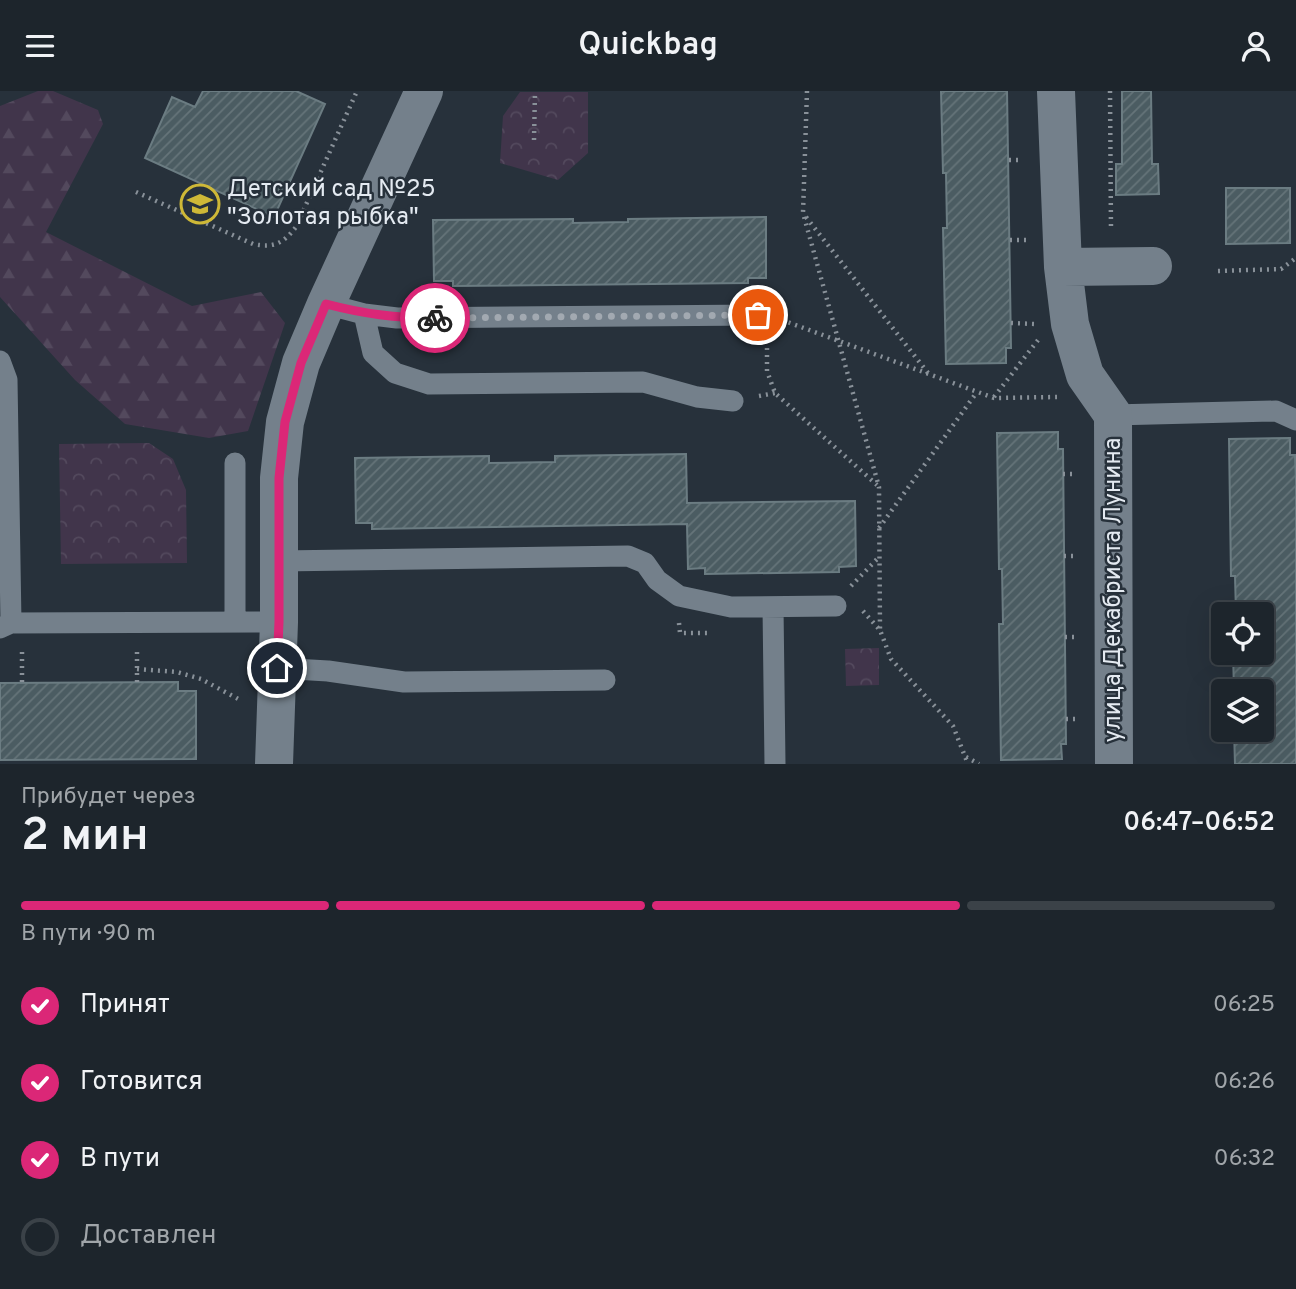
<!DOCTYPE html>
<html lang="ru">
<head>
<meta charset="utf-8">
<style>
  body { margin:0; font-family:Overpass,sans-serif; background:#252d34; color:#f1f3f6; height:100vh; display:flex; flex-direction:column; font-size:26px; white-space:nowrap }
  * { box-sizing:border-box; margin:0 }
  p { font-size:23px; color:#a0a5a9 }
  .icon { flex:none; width:38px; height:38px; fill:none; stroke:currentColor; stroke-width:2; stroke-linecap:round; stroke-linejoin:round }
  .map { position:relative; height:673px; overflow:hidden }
  .panel { display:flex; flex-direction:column; background:#1d252c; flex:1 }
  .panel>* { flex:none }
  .controls { position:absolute; left:1211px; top:511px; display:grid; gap:14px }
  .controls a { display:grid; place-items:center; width:63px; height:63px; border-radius:7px; background:#1d252c; box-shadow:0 7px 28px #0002,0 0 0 2px #3b4248; font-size:35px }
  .pin { position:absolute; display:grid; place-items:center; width:60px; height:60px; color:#fff; margin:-30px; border:4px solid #fff; border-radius:50%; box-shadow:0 2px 7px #0007 }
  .courier { position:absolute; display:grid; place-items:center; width:70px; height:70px; margin:-35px; border:5px solid #db2777; border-radius:50%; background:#fff; color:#222; box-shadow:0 2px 9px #0007 }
  .summary em { font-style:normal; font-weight:600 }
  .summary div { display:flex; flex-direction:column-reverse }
  .summary { display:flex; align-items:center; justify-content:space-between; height:119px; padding:0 21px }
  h1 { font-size:46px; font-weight:600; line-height:52px }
  .bar { display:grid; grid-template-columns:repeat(4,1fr); gap:10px 7px; align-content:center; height:84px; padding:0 21px }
  .bar i { height:9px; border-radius:5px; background:#3b4248 }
  .bar .active { background:#db2777 }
  .bar p { grid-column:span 4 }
  ol { padding:0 21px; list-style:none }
  li { display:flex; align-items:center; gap:21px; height:77px }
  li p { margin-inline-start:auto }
  li .icon { padding:7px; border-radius:50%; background:#db2777; color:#fff; stroke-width:4 }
  li:last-child { color:#a0a5a9 }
  li i { width:38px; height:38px; border:4px solid #3b4248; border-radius:50% }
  header { display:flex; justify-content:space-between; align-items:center; height:91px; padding:0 21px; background:#1d252c; font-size:32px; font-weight:600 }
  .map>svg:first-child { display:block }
</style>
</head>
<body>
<header><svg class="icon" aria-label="menu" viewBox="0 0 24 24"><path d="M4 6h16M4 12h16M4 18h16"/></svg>Quickbag<svg class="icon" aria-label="person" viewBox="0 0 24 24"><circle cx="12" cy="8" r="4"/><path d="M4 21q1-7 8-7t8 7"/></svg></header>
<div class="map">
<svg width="1296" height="673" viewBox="0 0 1296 673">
  <defs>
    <pattern id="forest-firs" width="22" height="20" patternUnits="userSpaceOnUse" patternTransform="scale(1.75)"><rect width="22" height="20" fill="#41354b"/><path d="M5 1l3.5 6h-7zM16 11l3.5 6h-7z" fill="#53495d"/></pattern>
    <pattern id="park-crowns" width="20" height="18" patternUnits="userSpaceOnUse" patternTransform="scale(1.75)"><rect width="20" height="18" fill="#41354b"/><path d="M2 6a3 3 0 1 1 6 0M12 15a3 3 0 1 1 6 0" fill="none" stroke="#53495d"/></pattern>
    <pattern id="building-hatch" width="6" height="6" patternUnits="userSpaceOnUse" patternTransform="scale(1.75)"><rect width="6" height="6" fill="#4b5c62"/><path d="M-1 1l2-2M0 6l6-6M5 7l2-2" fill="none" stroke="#657479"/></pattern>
  </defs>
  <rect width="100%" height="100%" fill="#27313b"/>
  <!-- forest -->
  <path fill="url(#forest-firs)" d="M 38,0 L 53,0 L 98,19 L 103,33 L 46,141 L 192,215 L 261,201 L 285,232 L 248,340 L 209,347 L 125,333 L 75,289 L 0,206 L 0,15 Z"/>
  <!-- park -->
  <path fill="url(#park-crowns)" d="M 520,1 L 588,1 L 588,62 L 558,89 L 500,72 L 503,25 Z
    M 149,352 L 173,368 L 186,399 L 187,472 L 61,473 L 59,353 Z
    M 879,557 L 879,594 L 846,595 L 845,558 Z"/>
  <!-- building -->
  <path fill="url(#building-hatch)" stroke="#6b7c82" stroke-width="2" d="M 203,0 L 296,0 L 325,13 L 274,126 L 145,67 L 172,6 L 195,16 Z
    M 941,0 L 1007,0 L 1011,257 L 1006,257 L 1006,272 L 946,273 L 943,137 L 947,137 L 946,82 L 943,82 Z
    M 1122,0 L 1151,0 L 1152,73 L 1158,73 L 1159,103 L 1116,104 L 1116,73 L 1122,73 Z
    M 1226,97 L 1290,97 L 1290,152 L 1226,153 Z
    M 766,126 L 766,187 L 748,187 L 748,192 L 453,195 L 453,190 L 434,190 L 433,129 L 573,128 L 573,132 L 628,131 L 628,128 Z
    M 1058,341 L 1058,358 L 1063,358 L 1066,653 L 1061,653 L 1062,668 L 1001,669 L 999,533 L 1003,533 L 1002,478 L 999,478 L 997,342 Z
    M 1290,347 L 1290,364 L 1295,364 L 1296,389 L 1296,673 L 1235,673 L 1234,639 L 1262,639 L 1262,600 L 1234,600 L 1233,562 L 1262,562 L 1262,523 L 1236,523 L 1235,485 L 1231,485 L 1229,348 Z
    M 686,363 L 687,412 L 855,410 L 856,475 L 839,476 L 839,481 L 705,483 L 705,477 L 688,478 L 687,433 L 372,438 L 372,432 L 356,432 L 355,367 L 489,365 L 489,372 L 555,371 L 555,365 Z
    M 178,591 L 178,600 L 196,600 L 196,668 L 0,669 L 0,592 Z"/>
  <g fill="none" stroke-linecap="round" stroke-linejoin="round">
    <!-- path -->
    <path stroke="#899199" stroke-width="4.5" stroke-dasharray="2 5" stroke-linecap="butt" d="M 807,0 L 803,122 L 879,396 L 880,539
      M 1110,0 L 1111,139
      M 534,49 L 535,0
      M 1009,69 L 1022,69
      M 136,101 L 253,153 C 273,157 283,153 296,136 L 357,0
      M 806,126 L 928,282
      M 1010,149 L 1026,149
      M 1218,180 L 1281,178 L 1296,167
      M 782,229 L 994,307 L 1057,306
      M 1011,232 L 1035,233
      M 767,250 L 767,280 L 775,302 L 877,394
      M 759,305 L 775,302
      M 994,306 L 1038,249
      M 1063,383 L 1077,383
      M 879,437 L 977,301
      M 1064,465 L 1077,465
      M 851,495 L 879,466
      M 863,520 L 880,539 L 891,568 L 953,635 L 968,673
      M 679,532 L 680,542 L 709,542
      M 1065,546 L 1078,546
      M 137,578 L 177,581 L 201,588 L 242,610
      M 22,591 L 22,557
      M 137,591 L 137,557
      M 1066,628 L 1079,628
      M 966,666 L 979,673"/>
    <!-- service -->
    <path stroke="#74808b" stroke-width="21" d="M 326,213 L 364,223 L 397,227 L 758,224
      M 364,223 L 373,262 L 395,282 L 429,293 L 643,291 L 697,306 L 733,310
      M 0,270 L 7,289 L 11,532
      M 1113,324 L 1276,320 L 1296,329
      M 235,372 L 235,531
      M 279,470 L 628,465 L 645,472 L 657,489 L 679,505 L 731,516 L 836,515
      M 773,516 L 775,673
      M 0,537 L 11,532 L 279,531
      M 277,577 L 328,580 L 404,591 L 605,589"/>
    <!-- minor -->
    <path stroke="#74808b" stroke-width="38" d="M 1056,0 L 1063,176 L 1070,233 L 1085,284 L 1113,324 L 1114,673
      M 1063,176 L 1153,175
      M 274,673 L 279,531 L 279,387 L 285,331 L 301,272 L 326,213 L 424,0"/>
  </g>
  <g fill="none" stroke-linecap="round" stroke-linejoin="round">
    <!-- done -->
    <path stroke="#a2a9b1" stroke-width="7" stroke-dasharray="0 12.6" d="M 435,227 L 758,224"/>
    <!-- route -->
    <path stroke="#db2777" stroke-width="9" d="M 277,577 L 279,531 L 279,387 L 285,331 L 301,272 L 326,213 C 364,223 395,227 435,227"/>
  </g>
  <!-- icons -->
  <defs>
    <symbol id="school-ring" viewBox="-11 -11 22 22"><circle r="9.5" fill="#27313b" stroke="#ceb837" stroke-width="1.5"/><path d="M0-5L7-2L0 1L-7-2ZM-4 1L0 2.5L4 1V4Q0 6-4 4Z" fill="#ceb837"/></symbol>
  </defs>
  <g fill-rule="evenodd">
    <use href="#school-ring" x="178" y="91" width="44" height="44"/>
  </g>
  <g text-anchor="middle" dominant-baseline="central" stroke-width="5" stroke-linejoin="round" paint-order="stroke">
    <!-- poi labels -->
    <g font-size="24" fill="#e4eaf1" stroke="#27313b" text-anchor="start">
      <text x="227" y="99">Детский сад №25<tspan x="227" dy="28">"Золотая рыбка"</tspan></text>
    </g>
    <!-- street labels -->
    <g font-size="24" fill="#e4eaf1" stroke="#27313b">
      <text transform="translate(1114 499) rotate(-90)">улица Декабриста Лунина</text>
    </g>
  </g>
</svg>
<div class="controls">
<a><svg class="icon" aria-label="locate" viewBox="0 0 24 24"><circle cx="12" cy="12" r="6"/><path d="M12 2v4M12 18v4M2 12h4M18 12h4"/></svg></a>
<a><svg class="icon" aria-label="layers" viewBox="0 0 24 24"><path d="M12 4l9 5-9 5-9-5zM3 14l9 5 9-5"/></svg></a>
</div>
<div class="pin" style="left:758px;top:224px;background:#ea580c"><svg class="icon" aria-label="bag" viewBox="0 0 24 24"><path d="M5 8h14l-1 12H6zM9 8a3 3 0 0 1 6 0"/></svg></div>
<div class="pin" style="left:277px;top:577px;background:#1f2937"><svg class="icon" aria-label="home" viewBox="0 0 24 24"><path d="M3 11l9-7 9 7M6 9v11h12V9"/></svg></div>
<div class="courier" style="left:435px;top:227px"><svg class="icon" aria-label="bike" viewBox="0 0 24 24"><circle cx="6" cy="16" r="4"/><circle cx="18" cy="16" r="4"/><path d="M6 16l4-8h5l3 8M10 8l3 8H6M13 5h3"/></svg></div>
</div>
<section class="panel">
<div class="summary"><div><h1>2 мин</h1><p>Прибудет через</p></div><em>06:47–06:52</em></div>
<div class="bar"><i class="active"></i><i class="active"></i><i class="active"></i><i></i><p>В пути · 90 m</p></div>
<ol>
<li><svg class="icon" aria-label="check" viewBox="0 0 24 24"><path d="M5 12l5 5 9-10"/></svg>Принят<p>06:25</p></li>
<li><svg class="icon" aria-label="check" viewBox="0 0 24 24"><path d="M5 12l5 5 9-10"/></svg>Готовится<p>06:26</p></li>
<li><svg class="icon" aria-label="check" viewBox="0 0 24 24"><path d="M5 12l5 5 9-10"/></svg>В пути<p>06:32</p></li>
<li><i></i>Доставлен</li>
</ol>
</section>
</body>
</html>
